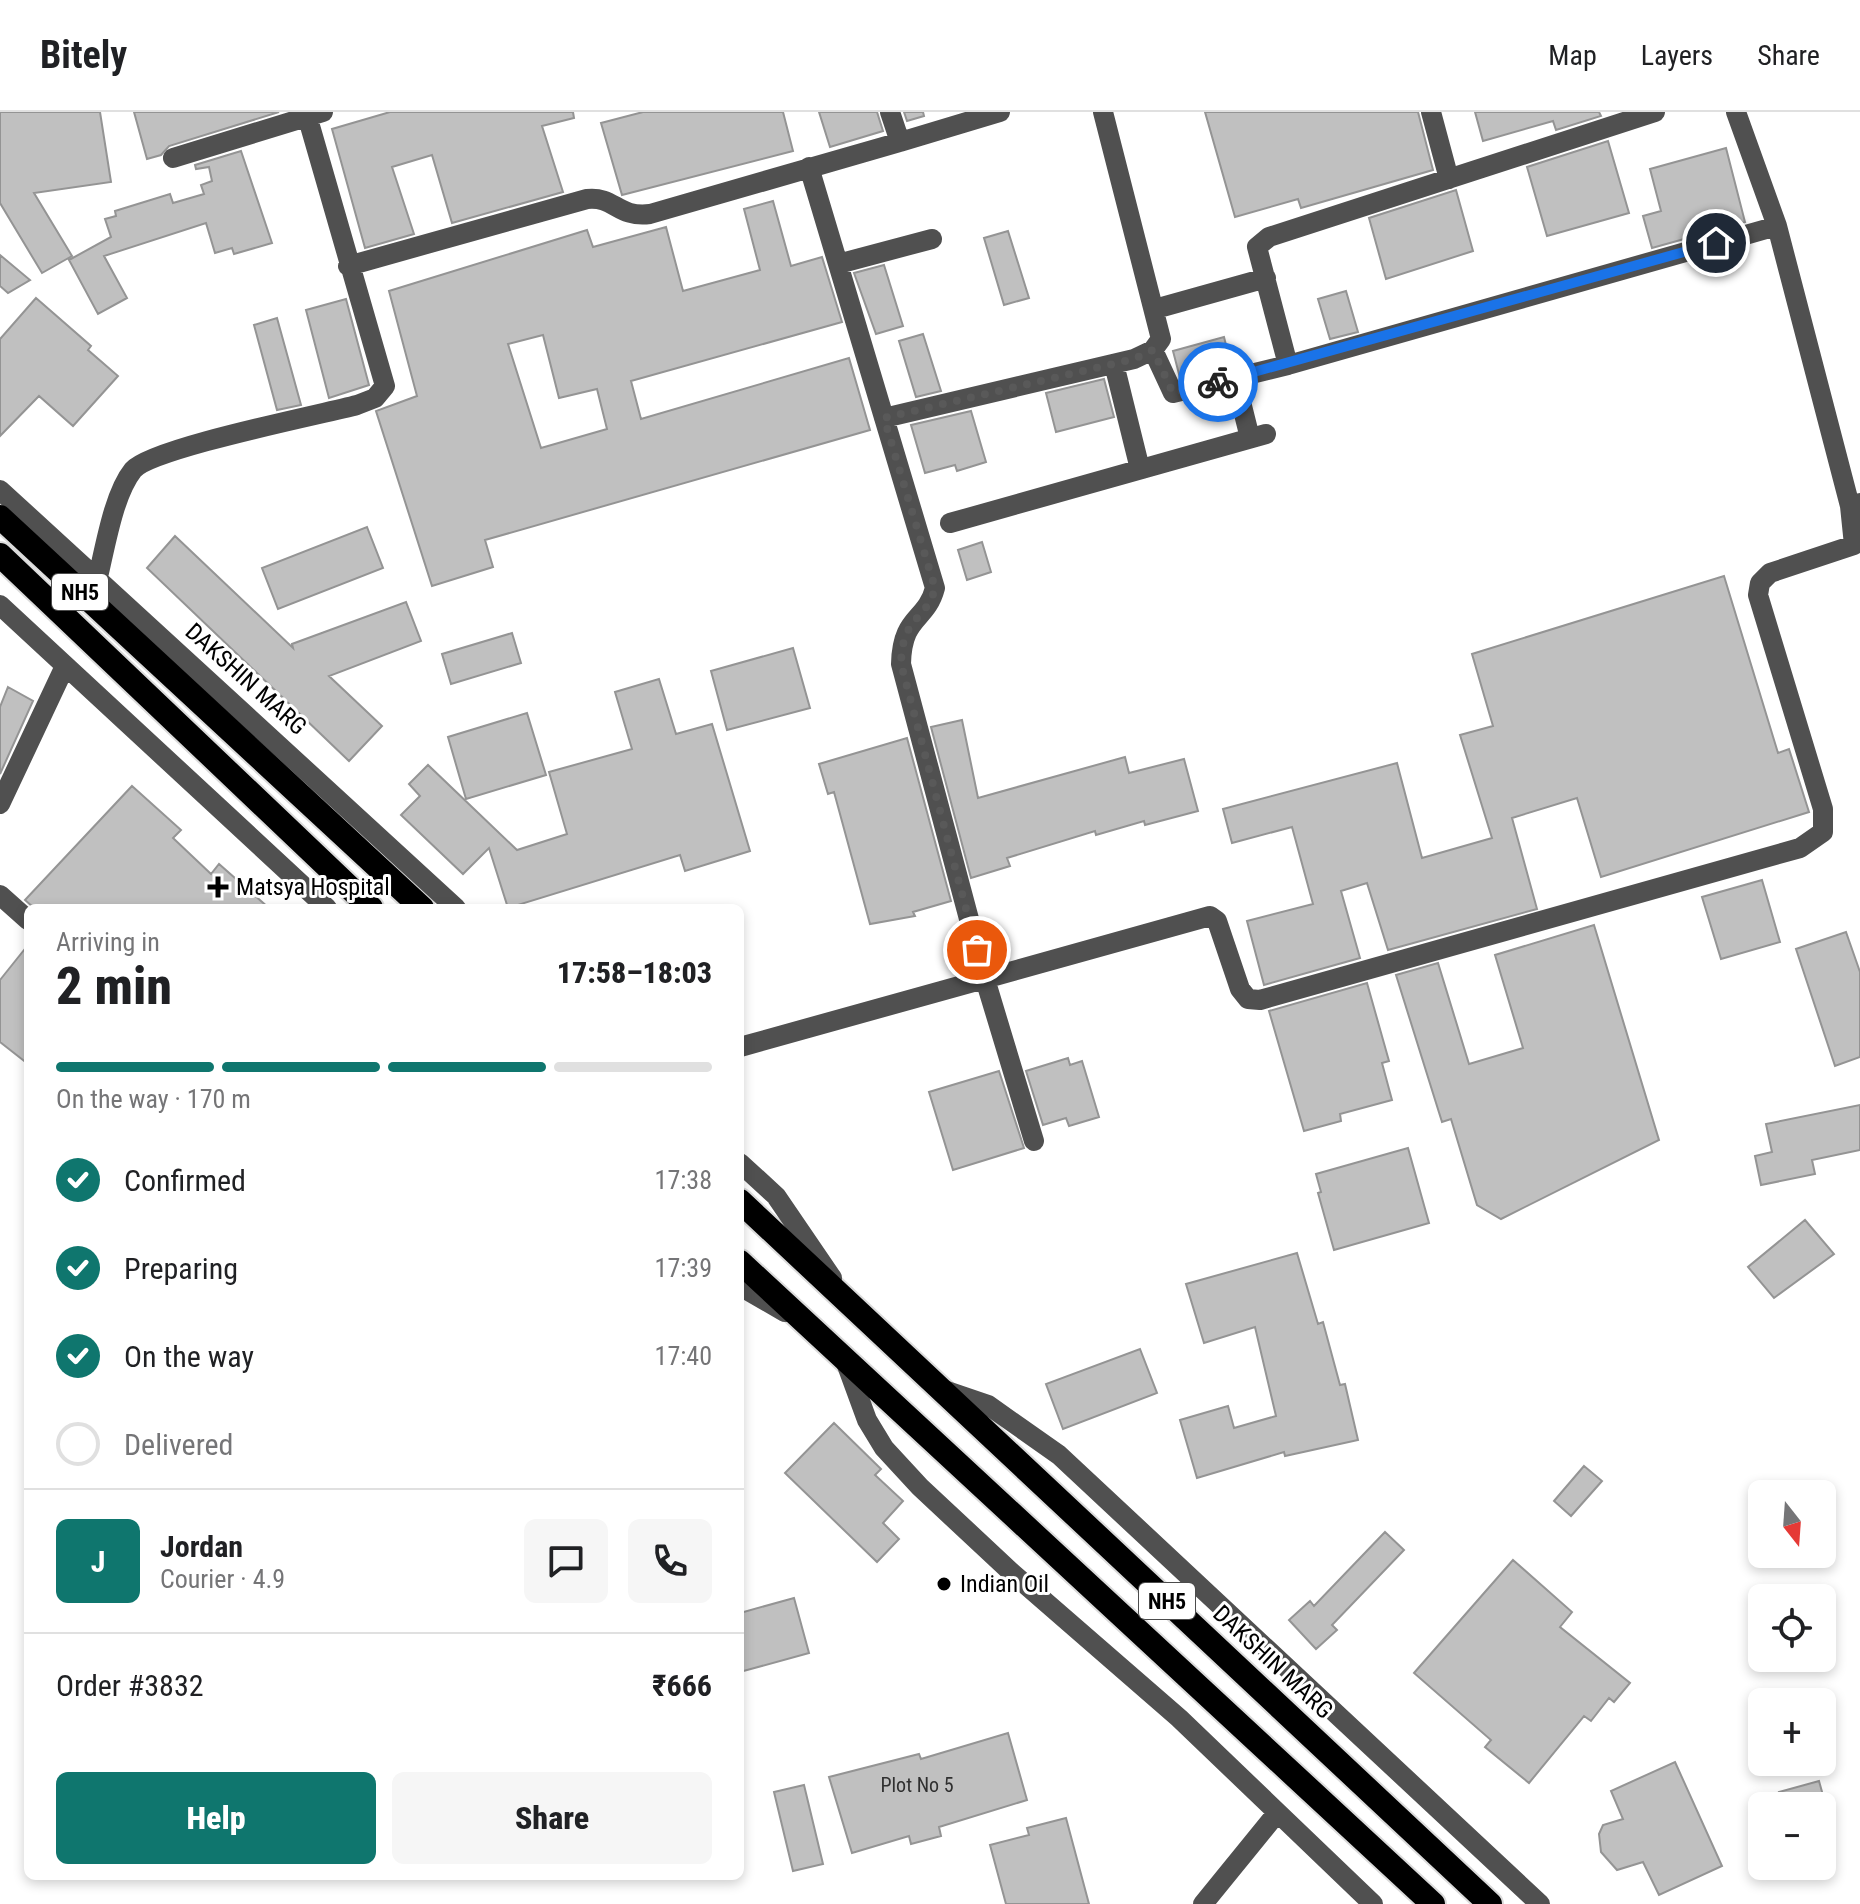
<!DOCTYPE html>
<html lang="en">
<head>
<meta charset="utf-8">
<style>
  body { margin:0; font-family:"Roboto Condensed",sans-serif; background:#f6f6f6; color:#202124; height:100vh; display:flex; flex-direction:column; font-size:30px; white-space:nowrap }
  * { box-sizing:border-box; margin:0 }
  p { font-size:26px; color:#757577 }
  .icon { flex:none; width:44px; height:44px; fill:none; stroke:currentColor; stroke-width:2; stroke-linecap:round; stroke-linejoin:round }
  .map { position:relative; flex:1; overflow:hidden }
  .drawer { position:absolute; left:24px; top:792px; width:720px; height:976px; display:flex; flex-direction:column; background:#fff; border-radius:12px; box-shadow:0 4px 12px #0003 }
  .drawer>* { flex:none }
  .needle { width:52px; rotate:163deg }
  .tools { position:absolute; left:1748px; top:1368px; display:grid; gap:16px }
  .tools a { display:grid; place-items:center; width:88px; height:88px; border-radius:12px; background:#fff; box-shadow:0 4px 12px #0003; font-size:40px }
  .pin { position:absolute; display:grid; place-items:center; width:68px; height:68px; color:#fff; margin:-34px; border:4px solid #fff; border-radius:50%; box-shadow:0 2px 8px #0007 }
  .courier { position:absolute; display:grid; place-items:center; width:80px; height:80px; margin:-40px; border:6px solid #1a73e8; border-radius:50%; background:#fff; color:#222; box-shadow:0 2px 10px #0007 }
  .summary em { font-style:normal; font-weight:800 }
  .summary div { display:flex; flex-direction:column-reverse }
  .summary { display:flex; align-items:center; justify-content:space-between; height:136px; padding:0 32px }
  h1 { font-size:52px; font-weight:800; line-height:60px }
  .bar { display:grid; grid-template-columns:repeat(4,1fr); gap:12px 8px; align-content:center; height:96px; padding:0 32px }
  .bar i { height:10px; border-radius:6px; background:#e0e0e0 }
  .bar .current { background:#0f766e }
  .bar p { grid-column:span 4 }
  .line { display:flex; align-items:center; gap:20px; padding:0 32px; border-top:2px solid #e0e0e0 }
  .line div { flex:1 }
  .round { display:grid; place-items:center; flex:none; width:84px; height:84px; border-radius:12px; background:#f6f6f6 }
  ol { padding:0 32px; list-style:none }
  li { display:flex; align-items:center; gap:24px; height:88px }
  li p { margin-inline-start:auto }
  li .icon { padding:8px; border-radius:50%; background:#0f766e; color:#fff; stroke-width:4 }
  li:last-child { color:#757577 }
  li i { width:44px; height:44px; border:4px solid #e0e0e0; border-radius:50% }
  .button { display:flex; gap:16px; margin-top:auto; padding:16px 32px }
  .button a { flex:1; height:92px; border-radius:12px; background:#0f766e; color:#fff; font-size:32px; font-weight:800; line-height:92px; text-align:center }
  .button a+a { background:#f6f6f6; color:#202124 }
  header { display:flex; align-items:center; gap:48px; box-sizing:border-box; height:112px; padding:0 40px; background:#fff; border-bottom:2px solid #e0e0e0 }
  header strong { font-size:38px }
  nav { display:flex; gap:44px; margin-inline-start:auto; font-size:28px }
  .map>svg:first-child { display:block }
</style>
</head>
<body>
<header>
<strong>Bitely</strong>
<nav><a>Map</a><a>Layers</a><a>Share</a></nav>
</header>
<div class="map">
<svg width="1860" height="1792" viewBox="0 0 1860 1792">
  <rect width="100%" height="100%" fill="#fff"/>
  <!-- building -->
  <path fill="#c0c0c0" stroke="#949494" stroke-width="2" fill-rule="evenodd" d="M 0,0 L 100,0 L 111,70 L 34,81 L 72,144 L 42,161 L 0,91 Z
    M 134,0 L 279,0 L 169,34 L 161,43 L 147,47 Z
    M 390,0 L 573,0 L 574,6 L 542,14 L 563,80 L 452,111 L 432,43 L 392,55 L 414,122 L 365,136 L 332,17 Z
    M 643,0 L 783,0 L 793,39 L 622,83 L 601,11 Z
    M 819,0 L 877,0 L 883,19 L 830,35 Z
    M 904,0 L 923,0 L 924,4 L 907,9 Z
    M 1205,0 L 1418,0 L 1433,58 L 1301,96 L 1298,87 L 1235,105 Z
    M 1475,0 L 1599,0 L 1601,4 L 1556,18 L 1553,9 L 1483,29 Z
    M 1608,29 L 1629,101 L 1547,124 L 1527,55 Z
    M 1726,36 L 1745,110 L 1652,136 L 1643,104 L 1661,99 L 1650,57 Z
    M 241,39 L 272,131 L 234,142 L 232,136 L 215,141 L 206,111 L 104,144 L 127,186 L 98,202 L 69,148 L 111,125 L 105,107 L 116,104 L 115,99 L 170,82 L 173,91 L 204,82 L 201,73 L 212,69 L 209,55 L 196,57 L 195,53 Z
    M 1456,78 L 1473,139 L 1386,167 L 1369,106 Z
    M 773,89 L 791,154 L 822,145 L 842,210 L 631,269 L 641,307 L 849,246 L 870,318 L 485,428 L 493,455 L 432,474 L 376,299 L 417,284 L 389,179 L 587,118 L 593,135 L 666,115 L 683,179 L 760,158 L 744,97 ZM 543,223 L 559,286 L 597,277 L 607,317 L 541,336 L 508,232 Z
    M 1008,119 L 1029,186 L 1004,193 L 984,126 Z
    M 0,143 L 30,168 L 8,181 L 0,174 Z
    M 884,153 L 903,214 L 876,222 L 854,161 Z
    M 1346,179 L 1358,220 L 1330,227 L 1318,187 Z
    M 36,186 L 91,234 L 88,238 L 118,264 L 73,314 L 39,284 L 0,324 L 0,227 Z
    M 346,187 L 369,273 L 329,286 L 306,198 Z
    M 277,206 L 301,293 L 277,298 L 254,213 Z
    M 923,222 L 941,279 L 916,285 L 899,229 Z
    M 1224,225 L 1231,253 L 1180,266 L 1173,239 Z
    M 1104,267 L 1114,305 L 1056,320 L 1046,281 Z
    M 971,299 L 986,350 L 957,359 L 955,353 L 925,361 L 911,313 Z
    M 367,415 L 383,456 L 278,497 L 262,456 Z
    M 175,424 L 293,536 L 292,532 L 406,490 L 421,529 L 329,564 L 382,614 L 349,649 L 147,456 Z
    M 982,430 L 991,460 L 967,468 L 958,438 Z
    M 1724,464 L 1778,641 L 1789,637 L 1809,700 L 1601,765 L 1577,686 L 1512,706 L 1537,797 L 1388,838 L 1367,771 L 1341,779 L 1360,846 L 1264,873 L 1247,809 L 1313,792 L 1292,715 L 1232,731 L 1223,697 L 1397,651 L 1422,746 L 1492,726 L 1460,623 L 1493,614 L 1472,542 Z
    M 512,521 L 521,551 L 451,572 L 442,542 Z
    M 793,536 L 810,596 L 727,618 L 711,559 Z
    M 659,567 L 676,622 L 712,612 L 750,739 L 685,759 L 680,743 L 508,796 L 489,736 L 463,762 L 401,703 L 420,684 L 409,672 L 428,653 L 517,738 L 567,722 L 549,660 L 632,637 L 615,580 Z
    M 8,575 L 33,589 L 0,662 L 0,595 Z
    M 527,601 L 546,663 L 466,687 L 448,625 Z
    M 962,608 L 978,686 L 1125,645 L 1129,661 L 1184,647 L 1198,699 L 1145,713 L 1144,709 L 1096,723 L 1095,719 L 1007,746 L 1010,754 L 971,766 L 931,615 Z
    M 907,626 L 951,789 L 913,800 L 915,804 L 870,812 L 834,680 L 828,682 L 819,652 Z
    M 132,674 L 181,718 L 173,726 L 211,762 L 219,752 L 269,796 L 34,796 L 25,788 Z
    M 1762,768 L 1780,830 L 1721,847 L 1702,785 Z
    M 1594,813 L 1659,1028 L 1501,1107 L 1477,1093 L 1451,1007 L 1442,1010 L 1396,863 L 1438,851 L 1469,952 L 1523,936 L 1495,843 Z
    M 1846,820 L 1860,860 L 1860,945 L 1835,954 L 1796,837 Z
    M 28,833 L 28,952 L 0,930 L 0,868 Z
    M 1367,871 L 1389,949 L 1382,951 L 1392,988 L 1340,1002 L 1341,1009 L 1304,1019 L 1269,899 Z
    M 1068,946 L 1070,953 L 1082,949 L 1099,1005 L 1069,1014 L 1066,1006 L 1043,1013 L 1026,959 Z
    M 999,959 L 1024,1036 L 953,1058 L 929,980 Z
    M 1860,993 L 1860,1038 L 1812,1048 L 1815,1062 L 1761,1073 L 1755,1044 L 1772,1040 L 1766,1012 Z
    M 1408,1036 L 1429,1111 L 1334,1138 L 1318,1081 L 1321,1080 L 1316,1062 Z
    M 1805,1108 L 1834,1142 L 1774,1186 L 1748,1155 Z
    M 1297,1141 L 1318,1212 L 1323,1210 L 1340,1273 L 1345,1272 L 1358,1328 L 1285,1344 L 1284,1340 L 1197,1366 L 1180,1308 L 1228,1294 L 1234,1316 L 1276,1304 L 1255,1215 L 1204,1231 L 1186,1172 Z
    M 1140,1237 L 1157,1281 L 1063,1317 L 1046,1272 Z
    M 834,1311 L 881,1357 L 875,1363 L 903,1389 L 883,1411 L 899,1427 L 877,1450 L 785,1361 Z
    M 1584,1354 L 1602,1369 L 1571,1404 L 1554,1389 Z
    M 1385,1420 L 1404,1438 L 1332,1513 L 1337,1518 L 1316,1537 L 1289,1508 L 1310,1489 L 1314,1494 Z
    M 1513,1448 L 1572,1500 L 1560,1515 L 1630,1571 L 1614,1590 L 1609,1586 L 1591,1609 L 1584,1604 L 1529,1671 L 1485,1635 L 1491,1628 L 1414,1561 Z
    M 794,1486 L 809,1541 L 740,1560 L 740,1501 Z
    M 1008,1621 L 1027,1688 L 939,1715 L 941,1724 L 911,1732 L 909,1724 L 852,1741 L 829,1665 L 919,1642 L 921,1647 Z
    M 1675,1650 L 1722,1754 L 1659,1783 L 1643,1750 L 1617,1758 L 1601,1740 L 1599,1722 L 1603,1713 L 1623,1707 L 1611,1679 Z
    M 1819,1669 L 1826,1694 L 1783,1694 L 1779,1680 Z
    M 804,1673 L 823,1752 L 793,1759 L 774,1680 Z
    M 1066,1706 L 1089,1792 L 1006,1792 L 990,1733 L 1029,1723 L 1027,1716 Z"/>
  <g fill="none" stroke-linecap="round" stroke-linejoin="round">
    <defs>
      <path id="highway" d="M 0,405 L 422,796
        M 0,443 L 371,796
        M 740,1089 L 1490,1792
        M 740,1150 L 1433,1792"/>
    </defs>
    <!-- highway casing -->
    <use href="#highway" stroke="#dbdbdb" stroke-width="28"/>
    <!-- minor -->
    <path stroke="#505050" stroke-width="20" d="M 1431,0 L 1449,67
      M 1736,0 L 1777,114 L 1850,394
      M 900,30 L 1000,0
      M 173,46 L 323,0
      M 809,55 L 935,476 C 926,510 902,503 901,552 L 985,867 L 1034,1029
      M 838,152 L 932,127
      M 348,154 L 587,87 C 615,84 617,106 650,102 L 900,30 L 890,0
      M 1155,197 L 1266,166
      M 1153,238 L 1173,281 L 1288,253 L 1777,114
      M 1114,252 L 1140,357
      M 1288,253 L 1257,135 L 1269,125 L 1655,0
      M 1235,266 L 1250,326
      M 884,306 L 1134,247 L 1153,238 L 1161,227 L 1103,0
      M 0,378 L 456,796
      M 950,411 L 1266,322
      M 97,469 C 105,437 113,383 133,358 C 152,336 319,303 357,293 L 375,286 L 385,274 L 306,0
      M 0,493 L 327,796
      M 0,692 L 65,554
      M 0,783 L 28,808
      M 740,935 L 1210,804 L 1217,809 L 1240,877 L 1248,887 L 1260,888 L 1800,736 L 1823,720 L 1823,697 L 1758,483 L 1760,471 L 1770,461 L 1854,433 L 1850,394 L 1860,391
      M 740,1051 L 776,1084 L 832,1166
      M 740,1174 L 785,1200
      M 845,1248 L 867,1308 L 884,1336 L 920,1375 L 1011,1460 L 1179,1606 L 1373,1792
      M 941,1277 L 988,1293 L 1059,1343 L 1540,1792
      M 1203,1792 L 1277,1701"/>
    <!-- highway -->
    <use href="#highway" stroke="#000" stroke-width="24"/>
  </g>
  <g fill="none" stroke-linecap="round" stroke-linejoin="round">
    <!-- done -->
    <path stroke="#595959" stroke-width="8" stroke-dasharray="0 14.4" d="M 977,838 L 901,552 C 902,503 926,510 935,476 L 884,306 L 1134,247 L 1153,238 L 1173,281 L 1218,270"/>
    <!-- route -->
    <path stroke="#1a73e8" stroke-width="10" d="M 1218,270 L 1716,131"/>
  </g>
  <!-- markers -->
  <g fill="#000" stroke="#fff" stroke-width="3">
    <path d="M214 763h8v8h8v8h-8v8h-8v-8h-8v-8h8z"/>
    <circle cx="944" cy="1472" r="8"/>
  </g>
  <g text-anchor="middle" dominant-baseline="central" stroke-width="6" stroke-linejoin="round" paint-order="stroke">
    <!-- number labels -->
    <g font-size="20" fill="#303030">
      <text x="917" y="1673">Plot No 5</text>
    </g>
    <!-- shield labels -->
    <g fill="#fff" stroke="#4c4c4c" stroke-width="2">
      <rect x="52" y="462" width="56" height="36" rx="6"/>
      <rect x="1139" y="1471" width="56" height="36" rx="6"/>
    </g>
    <g font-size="22" font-weight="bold" fill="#000">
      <text x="80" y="480">NH5</text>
      <text x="1167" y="1489">NH5</text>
    </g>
    <!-- street labels -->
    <g font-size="24" fill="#000" stroke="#fff">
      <text transform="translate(246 567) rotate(42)">DAKSHIN MARG</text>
      <text transform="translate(1273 1550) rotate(43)">DAKSHIN MARG</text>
    </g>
    <!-- poi labels -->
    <g font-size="24" fill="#000" stroke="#fff" text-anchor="start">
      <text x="236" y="775">Matsya Hospital</text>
      <text x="960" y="1472">Indian Oil</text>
    </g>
  </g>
</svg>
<div class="tools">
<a><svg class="needle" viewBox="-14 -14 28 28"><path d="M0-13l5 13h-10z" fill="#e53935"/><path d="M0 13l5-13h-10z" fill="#757577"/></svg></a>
<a><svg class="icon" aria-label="locate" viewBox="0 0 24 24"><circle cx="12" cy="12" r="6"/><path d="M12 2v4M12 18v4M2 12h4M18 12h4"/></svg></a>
<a>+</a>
<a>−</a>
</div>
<div class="pin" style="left:977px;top:838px;background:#ea580c"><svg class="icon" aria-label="bag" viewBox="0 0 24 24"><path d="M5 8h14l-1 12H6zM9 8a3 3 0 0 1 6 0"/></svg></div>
<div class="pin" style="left:1716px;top:131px;background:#1f2937"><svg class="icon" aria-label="home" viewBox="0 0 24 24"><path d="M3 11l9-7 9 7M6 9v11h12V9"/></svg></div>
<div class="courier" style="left:1218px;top:270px"><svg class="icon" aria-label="bike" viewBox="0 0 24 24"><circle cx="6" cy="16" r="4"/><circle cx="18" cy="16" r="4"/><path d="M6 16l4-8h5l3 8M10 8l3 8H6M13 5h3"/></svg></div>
<section class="drawer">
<div class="summary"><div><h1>2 min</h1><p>Arriving in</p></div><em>17:58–18:03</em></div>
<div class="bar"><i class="current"></i><i class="current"></i><i class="current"></i><i></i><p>On the way · 170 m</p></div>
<ol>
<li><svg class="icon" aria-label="check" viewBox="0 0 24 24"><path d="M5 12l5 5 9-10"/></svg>Confirmed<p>17:38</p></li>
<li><svg class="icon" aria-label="check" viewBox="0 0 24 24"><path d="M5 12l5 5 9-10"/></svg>Preparing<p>17:39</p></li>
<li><svg class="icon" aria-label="check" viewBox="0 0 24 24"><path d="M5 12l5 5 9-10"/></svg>On the way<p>17:40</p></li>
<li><i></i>Delivered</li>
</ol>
<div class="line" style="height:144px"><b class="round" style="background:#0f766e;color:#fff">J</b><div><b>Jordan</b><p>Courier · 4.9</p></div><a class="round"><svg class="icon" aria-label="chat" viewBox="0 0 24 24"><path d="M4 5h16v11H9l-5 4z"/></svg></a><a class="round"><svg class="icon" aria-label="phone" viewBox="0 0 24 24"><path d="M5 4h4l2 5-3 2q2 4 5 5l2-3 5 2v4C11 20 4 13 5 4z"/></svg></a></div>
<div class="line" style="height:104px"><div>Order #3832</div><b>₹666</b></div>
<div class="button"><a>Help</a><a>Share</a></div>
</section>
</div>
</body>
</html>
